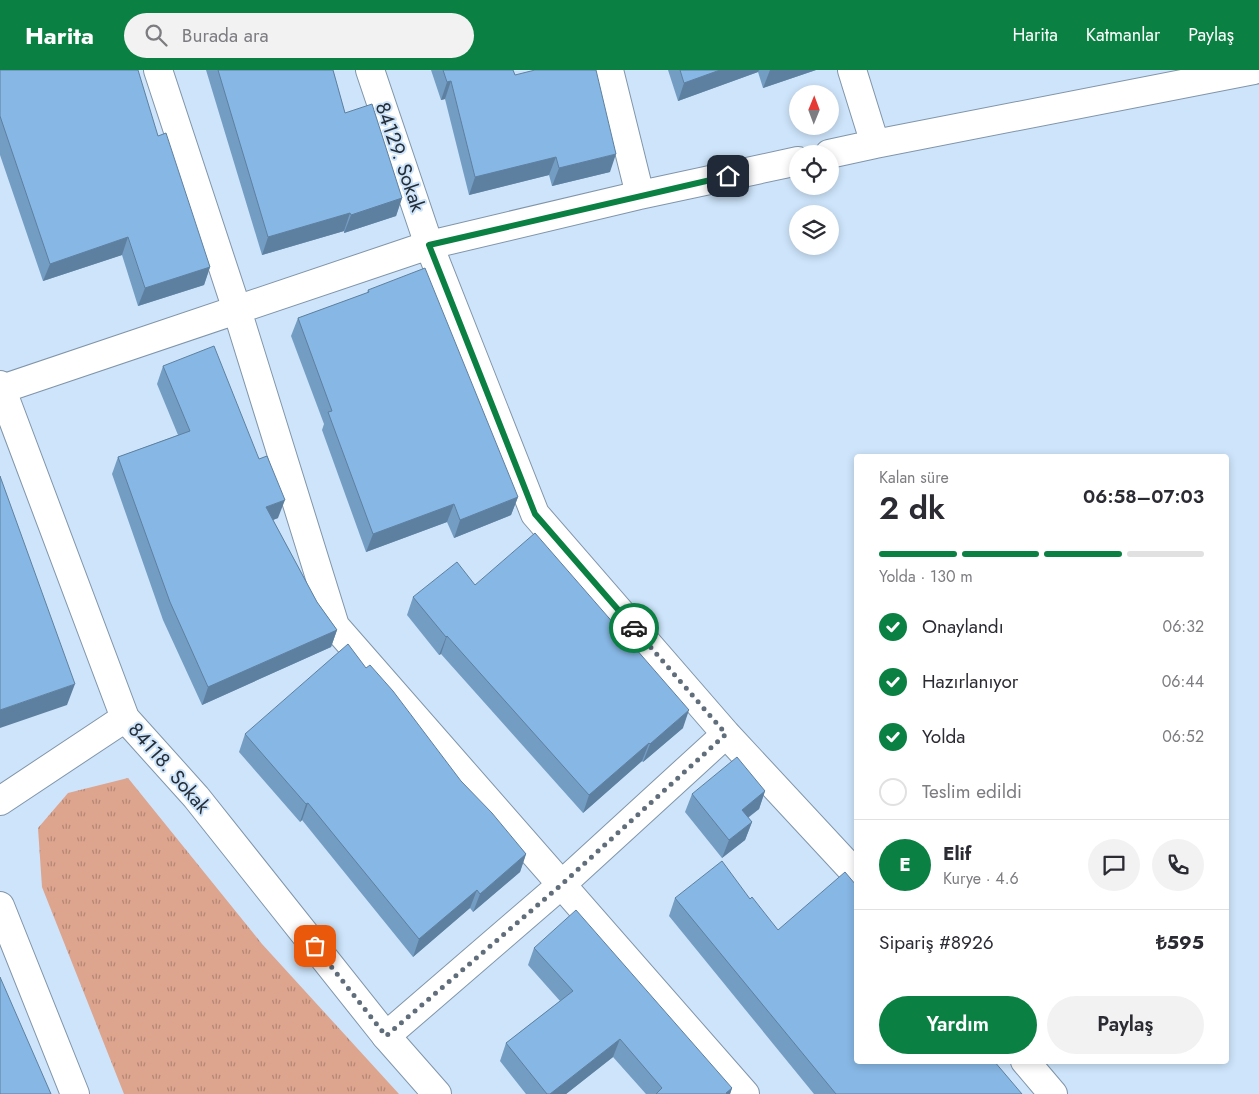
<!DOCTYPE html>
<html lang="tr">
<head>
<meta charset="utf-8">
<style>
  body { margin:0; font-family:Jost,sans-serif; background:#f2f2f3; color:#2b2b33; height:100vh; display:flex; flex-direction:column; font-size:19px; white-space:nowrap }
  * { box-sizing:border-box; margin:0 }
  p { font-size:16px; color:#7c7c81 }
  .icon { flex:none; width:28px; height:28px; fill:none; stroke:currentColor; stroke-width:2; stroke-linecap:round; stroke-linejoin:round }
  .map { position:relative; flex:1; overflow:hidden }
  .drawer { position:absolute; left:854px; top:384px; width:375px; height:610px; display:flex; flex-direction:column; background:#fff; border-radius:5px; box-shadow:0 2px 8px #0003 }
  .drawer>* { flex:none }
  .needle { width:32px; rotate:1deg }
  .controls { position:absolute; left:789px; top:15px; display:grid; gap:10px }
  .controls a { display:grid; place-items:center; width:50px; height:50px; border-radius:50%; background:#fff; box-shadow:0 2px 8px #0003; font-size:25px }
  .pin { position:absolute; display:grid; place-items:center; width:42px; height:42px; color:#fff; margin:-21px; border-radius:10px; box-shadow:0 2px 8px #0006 }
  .courier { position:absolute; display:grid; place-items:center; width:50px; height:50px; margin:-25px; border:4px solid #0b8043; border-radius:50%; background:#fff; color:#222; box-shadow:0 1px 6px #0007 }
  .head em { font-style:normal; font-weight:600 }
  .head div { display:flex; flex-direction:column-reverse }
  .head { display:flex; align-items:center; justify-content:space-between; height:85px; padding:0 25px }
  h1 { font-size:32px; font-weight:600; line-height:38px }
  .bar { display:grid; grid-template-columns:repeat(4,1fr); gap:8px 5px; align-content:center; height:60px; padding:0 25px }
  .bar i { height:6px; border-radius:4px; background:#e1e1e2 }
  .bar .selected { background:#0b8043 }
  .bar p { grid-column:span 4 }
  .line { display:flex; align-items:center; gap:12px; padding:0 25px; border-top:1px solid #e1e1e2 }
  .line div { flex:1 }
  .round { display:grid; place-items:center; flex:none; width:52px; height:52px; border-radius:26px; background:#f2f2f3 }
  ol { padding:0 25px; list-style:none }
  li { display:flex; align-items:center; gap:15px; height:55px }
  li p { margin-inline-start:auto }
  li .icon { padding:5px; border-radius:50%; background:#0b8043; color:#fff; stroke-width:4 }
  li:last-child { color:#7c7c81 }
  li i { width:28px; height:28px; border:2px solid #e1e1e2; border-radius:50% }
  .primary-button { display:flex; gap:10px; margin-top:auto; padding:10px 25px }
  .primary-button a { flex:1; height:58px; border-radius:30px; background:#0b8043; color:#fff; font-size:20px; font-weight:600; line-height:58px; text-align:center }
  .primary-button a+a { background:#f2f2f3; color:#2b2b33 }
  header { display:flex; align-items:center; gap:30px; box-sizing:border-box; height:70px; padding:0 25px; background:#0b8043; color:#fff }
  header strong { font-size:24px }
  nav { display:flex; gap:28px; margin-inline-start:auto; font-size:18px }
  .search { width:350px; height:45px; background:#f2f2f3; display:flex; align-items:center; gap:12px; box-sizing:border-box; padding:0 18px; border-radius:28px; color:#7c7c81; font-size:19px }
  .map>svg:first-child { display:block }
</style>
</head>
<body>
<header>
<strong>Harita</strong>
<div class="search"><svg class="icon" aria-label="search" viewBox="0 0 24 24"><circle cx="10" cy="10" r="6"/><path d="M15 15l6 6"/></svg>Burada ara</div>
<nav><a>Harita</a><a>Katmanlar</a><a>Paylaş</a></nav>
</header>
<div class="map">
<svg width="1259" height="1024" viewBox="0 0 1259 1024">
  <defs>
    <pattern id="park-tufts" width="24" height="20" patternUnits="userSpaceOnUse" patternTransform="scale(1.25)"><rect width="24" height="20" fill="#dda48e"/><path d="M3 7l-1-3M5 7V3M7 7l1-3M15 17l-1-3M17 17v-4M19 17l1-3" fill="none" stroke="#b38675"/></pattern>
  </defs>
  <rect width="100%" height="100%" fill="#cde4fa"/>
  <!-- park -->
  <path fill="url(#park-tufts)" d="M 128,708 L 262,874 L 399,1024 L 124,1024 L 42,817 L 38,758 L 68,723 Z"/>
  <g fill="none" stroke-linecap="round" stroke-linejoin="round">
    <defs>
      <path id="minor" d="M 158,0 L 237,240 L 335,556 L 745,1024
        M 370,0 L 429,175 L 535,444 L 726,664 L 856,804
        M 609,0 L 640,125
        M 875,74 L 1254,0
        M 829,84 L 875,74 L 852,0
        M 2,319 L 429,175 L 640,125 L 798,91
        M 0,731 L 125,648
        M 0,836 L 75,1024
        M 386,966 L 561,815 L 726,664
        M 1025,991 L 1053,1024"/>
      <path id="major" d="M 0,315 L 125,648 L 196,727 L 386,966 L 437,1024"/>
    </defs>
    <!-- minor casing -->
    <use href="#minor" stroke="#8095aa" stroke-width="30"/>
    <!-- major casing -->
    <use href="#major" stroke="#8095aa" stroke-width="30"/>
    <!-- minor -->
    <use href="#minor" stroke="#fff" stroke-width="28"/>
    <!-- major -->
    <use href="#major" stroke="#fff" stroke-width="28"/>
  </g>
  <!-- wall -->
  <path fill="#749dc4" d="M 0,0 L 158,66 L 210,197 L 204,215 L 138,236 L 122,185 L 43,211 L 0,85 Z
    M 206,0 L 333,0 L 345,43 L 402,128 L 396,146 L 344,163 L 344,161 L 262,185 Z
    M 431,0 L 513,0 L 515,5 L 610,102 L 552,116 L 549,105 L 469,125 L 445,29 L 441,30 Z
    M 668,0 L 816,0 L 763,18 L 758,2 L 678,31 Z
    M 368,220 L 518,427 L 511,445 L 454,468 L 447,452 L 366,482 L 322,360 L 324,354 L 291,266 L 298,248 L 367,223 Z
    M 163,296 L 278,448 L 273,450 L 317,532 L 337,560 L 331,577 L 202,635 L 163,550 L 112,404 L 118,387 L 178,365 L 157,314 Z
    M 475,515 L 683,658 L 643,692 L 642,691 L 583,743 L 441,584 L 439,585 L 407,545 L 413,527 Z
    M 245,664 L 461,711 L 526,784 L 520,802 L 473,842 L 470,838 L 413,887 L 302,750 L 300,752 L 239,682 Z
    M 765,721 L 759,739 L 748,748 L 752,752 L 745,770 L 722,788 L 685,742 L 692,724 Z
    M 675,828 L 750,829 L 856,991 L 1022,1024 L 814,1024 L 669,846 Z
    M 534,878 L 732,1018 L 730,1024 L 646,1024 L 613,987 L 566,1024 L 526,1024 L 500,991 L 506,973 L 560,931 L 528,895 Z"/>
  <!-- shaded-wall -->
  <path fill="#5e80a0" d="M 720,0 L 759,0 L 758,2 L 678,31 L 684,13 Z
    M 770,0 L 816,0 L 763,18 Z
    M 451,11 L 445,29 L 441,30 L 447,12 Z
    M 616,84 L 610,102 L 552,116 L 559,98 Z
    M 556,87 L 549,105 L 469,125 L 475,107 Z
    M 402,128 L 396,146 L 344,163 L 351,145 Z
    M 350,143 L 344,161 L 262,185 L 268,167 Z
    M 128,167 L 122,185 L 43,211 L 50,194 Z
    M 210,197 L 204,215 L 138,236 L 145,218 Z
    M 518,427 L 511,445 L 454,468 L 460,450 Z
    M 285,430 L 278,448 L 260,455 L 266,437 Z
    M 454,434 L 447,452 L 366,482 L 373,464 Z
    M 337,560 L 331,577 L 202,635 L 208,617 Z
    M 447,566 L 441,584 L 439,585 L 446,567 Z
    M 75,614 L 67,635 L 0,658 L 0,640 Z
    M 689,640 L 683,658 L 643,692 L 650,674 Z
    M 649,673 L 642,691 L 583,743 L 589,725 Z
    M 765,721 L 759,739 L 735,757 L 742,740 Z
    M 308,733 L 302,750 L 300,752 L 306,734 Z
    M 752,752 L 745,770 L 722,788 L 729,770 Z
    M 526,784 L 520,802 L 473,842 L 480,824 Z
    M 477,820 L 470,838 L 413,887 L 419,869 Z
    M 620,969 L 613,987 L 566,1024 L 550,1024 Z
    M 732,1018 L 730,1024 L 726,1024 L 726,1023 Z"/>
  <!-- building -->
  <path fill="#87b7e4" stroke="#5e80a0" d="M 0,0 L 138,0 L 158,66 L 166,63 L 210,197 L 145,218 L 128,167 L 50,194 L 0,46 Z
    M 218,0 L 333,0 L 345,43 L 372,34 L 402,128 L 351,145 L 350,143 L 268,167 Z
    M 443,0 L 513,0 L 515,5 L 535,0 L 596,0 L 616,84 L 559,98 L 556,87 L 475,107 L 451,11 L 447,12 Z
    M 680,0 L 720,0 L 684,13 Z
    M 425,198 L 518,427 L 460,450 L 454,434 L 373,464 L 328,342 L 332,341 L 298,248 L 369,222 L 368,220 Z
    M 214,276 L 259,389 L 267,386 L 285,430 L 266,437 L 317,532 L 337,560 L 208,617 L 170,532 L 118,387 L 190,361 L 163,296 Z
    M 0,406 L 75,614 L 0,640 Z
    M 535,463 L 689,640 L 650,674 L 649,673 L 589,725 L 447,566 L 446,567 L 413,527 L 457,492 L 475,515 Z
    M 348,574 L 366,598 L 370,595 L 393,621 L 461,711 L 492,743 L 526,784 L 480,824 L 477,820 L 419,869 L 308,733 L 306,734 L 245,664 Z
    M 737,687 L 765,721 L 742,740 L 752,752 L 729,770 L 692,724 Z
    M 722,791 L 750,829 L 752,827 L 778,860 L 845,802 L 856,815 L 856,991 L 994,991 L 1022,1024 L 836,1024 L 675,828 Z
    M 576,840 L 732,1018 L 726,1023 L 727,1024 L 656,1024 L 662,1018 L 620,969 L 550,1024 L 547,1024 L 506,973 L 573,921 L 534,878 Z
    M 0,907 L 51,1024 L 0,1024 Z"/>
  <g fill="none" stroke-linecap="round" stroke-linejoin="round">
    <!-- done -->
    <path stroke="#606d7b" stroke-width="5" stroke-dasharray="0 9" d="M 315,876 L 386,966 L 561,815 L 726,664 L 634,558"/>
    <!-- route -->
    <path stroke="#0b8043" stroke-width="6" d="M 634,558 L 535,444 L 429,175 L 728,106"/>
  </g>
  <g text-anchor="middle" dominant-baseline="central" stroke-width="4" stroke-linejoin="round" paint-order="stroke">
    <!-- street labels -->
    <g font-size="20" fill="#252d36" stroke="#cde4fa">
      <text transform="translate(400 87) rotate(71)">84129. Sokak</text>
      <text transform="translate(169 698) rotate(49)">84118. Sokak</text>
    </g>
  </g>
</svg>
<div class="controls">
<a><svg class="needle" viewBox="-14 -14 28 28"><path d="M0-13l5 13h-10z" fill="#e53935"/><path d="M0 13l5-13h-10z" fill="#7c7c81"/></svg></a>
<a><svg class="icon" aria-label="locate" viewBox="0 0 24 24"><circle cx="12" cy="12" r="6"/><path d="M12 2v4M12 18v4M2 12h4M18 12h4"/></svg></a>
<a><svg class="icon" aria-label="layers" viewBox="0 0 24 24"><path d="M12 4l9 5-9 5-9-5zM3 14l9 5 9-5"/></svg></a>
</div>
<div class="pin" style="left:315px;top:876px;background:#ea580c"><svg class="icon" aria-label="bag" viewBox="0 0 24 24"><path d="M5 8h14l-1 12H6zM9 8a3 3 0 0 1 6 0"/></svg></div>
<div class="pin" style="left:728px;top:106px;background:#1f2937"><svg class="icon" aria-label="home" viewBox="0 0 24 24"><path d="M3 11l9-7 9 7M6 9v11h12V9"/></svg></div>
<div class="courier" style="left:634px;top:558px"><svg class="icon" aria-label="car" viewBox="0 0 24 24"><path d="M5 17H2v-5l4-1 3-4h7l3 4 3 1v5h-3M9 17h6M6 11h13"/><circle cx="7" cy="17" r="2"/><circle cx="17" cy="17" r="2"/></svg></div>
<section class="drawer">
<div class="head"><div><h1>2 dk</h1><p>Kalan süre</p></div><em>06:58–07:03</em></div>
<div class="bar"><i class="selected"></i><i class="selected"></i><i class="selected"></i><i></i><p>Yolda · 130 m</p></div>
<ol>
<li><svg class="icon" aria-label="check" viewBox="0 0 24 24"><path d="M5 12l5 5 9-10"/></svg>Onaylandı<p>06:32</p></li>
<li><svg class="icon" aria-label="check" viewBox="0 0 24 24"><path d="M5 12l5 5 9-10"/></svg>Hazırlanıyor<p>06:44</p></li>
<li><svg class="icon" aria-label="check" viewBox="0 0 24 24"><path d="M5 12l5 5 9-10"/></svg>Yolda<p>06:52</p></li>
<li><i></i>Teslim edildi</li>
</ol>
<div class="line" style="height:90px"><b class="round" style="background:#0b8043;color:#fff">E</b><div><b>Elif</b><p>Kurye · 4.6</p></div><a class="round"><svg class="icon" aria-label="chat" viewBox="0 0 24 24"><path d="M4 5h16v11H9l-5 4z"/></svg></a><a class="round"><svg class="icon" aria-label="phone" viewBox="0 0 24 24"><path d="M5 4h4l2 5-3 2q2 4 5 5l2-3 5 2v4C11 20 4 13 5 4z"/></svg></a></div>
<div class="line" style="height:65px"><div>Sipariş #8926</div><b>₺595</b></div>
<div class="primary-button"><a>Yardım</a><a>Paylaş</a></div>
</section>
</div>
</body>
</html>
